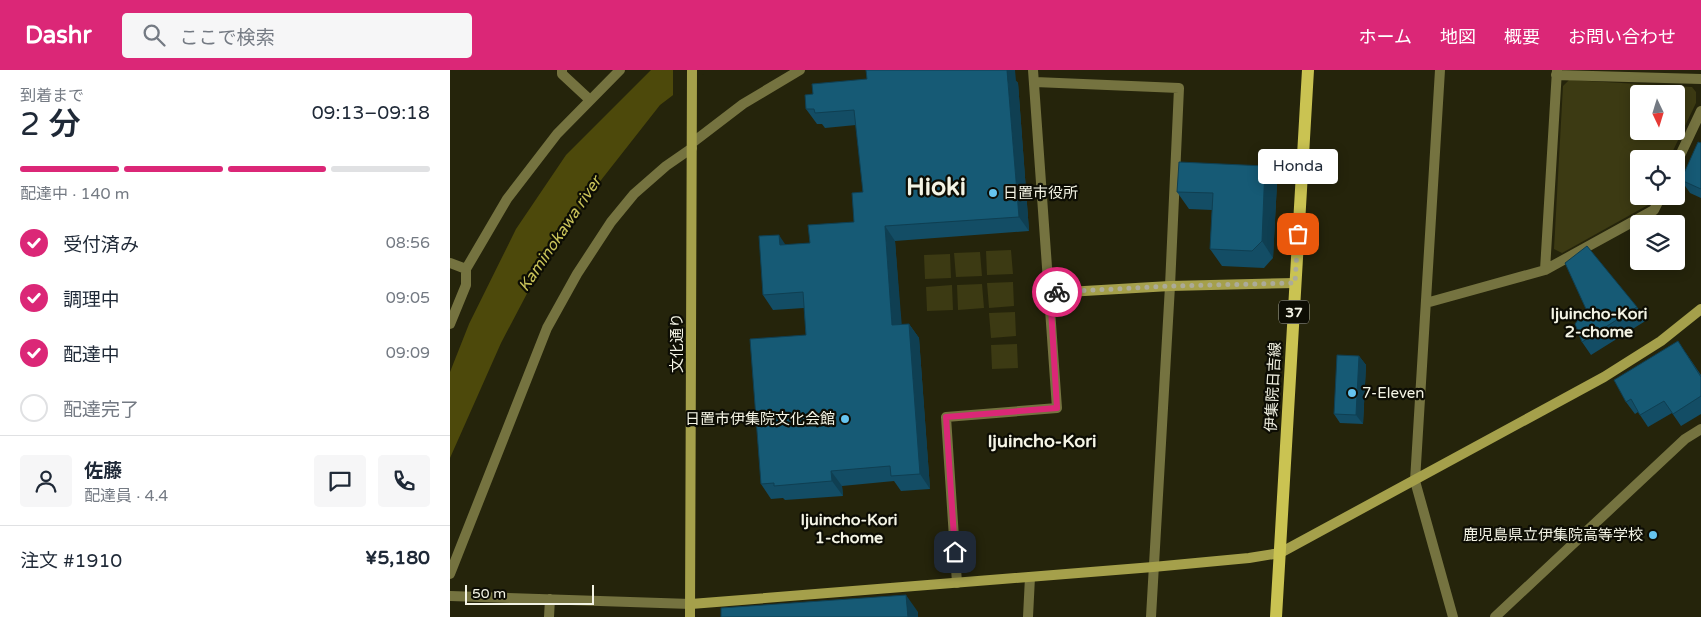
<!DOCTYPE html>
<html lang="ja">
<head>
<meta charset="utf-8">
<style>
  body { margin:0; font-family:"Varela Round","Noto Sans JP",sans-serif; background:#f6f6f7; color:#1f2937; height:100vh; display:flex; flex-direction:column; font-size:19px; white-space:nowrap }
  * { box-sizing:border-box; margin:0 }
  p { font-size:16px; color:#747a83 }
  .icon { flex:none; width:28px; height:28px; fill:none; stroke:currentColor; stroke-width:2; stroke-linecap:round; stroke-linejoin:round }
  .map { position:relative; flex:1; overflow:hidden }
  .side { display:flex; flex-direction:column; background:#fff; width:450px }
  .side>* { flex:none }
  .needle { width:32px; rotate:176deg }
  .tools { position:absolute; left:1180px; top:15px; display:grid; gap:10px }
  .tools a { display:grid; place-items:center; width:55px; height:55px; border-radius:5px; background:#fff; box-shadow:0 2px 12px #0003; font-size:25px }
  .scale { position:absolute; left:15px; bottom:12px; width:129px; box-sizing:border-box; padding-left:5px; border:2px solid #f4f4e5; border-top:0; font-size:14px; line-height:18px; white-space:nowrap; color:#f4f4e5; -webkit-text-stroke:4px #0d0d04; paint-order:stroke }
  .pin { position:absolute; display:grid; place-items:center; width:42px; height:42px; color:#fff; margin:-21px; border-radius:10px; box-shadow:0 2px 8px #0006 }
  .courier { position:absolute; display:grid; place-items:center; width:50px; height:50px; margin:-25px; border:4px solid #db2777; border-radius:50%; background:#fff; color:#222; box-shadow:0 1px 6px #0007 }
  .bubble { position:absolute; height:35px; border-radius:5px; background:#fff; box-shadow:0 2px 12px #0003; font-size:16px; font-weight:600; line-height:35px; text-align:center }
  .overview em { font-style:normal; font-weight:600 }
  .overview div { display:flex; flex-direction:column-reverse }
  .overview { display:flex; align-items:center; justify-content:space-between; height:85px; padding:0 20px }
  h1 { font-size:32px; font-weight:600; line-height:38px }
  .bar { display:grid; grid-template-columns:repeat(4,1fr); gap:8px 5px; align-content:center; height:60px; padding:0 20px }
  .bar i { height:6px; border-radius:4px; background:#e0e1e3 }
  .bar .on { background:#db2777 }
  .bar p { grid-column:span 4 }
  .line { display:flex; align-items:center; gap:12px; padding:0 20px; border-top:1px solid #e0e1e3 }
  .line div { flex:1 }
  .round { display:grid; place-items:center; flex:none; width:52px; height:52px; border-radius:5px; background:#f6f6f7 }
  ol { padding:0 20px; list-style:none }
  li { display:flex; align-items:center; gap:15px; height:55px }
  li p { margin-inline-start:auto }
  li .icon { padding:5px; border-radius:50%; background:#db2777; color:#fff; stroke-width:4 }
  li:last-child { color:#747a83 }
  li i { width:28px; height:28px; border:2px solid #e0e1e3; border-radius:50% }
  header { display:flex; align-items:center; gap:30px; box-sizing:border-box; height:70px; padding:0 25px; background:#db2777; color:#fff }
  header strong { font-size:24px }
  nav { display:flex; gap:28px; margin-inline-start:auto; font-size:18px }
  .search { width:350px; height:45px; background:#f6f6f7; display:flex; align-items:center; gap:12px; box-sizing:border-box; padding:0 18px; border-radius:5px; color:#747a83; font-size:19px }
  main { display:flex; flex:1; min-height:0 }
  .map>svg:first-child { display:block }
</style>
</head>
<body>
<header>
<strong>Dashr</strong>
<div class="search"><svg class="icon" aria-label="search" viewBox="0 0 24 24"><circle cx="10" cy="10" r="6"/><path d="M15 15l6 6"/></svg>ここで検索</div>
<nav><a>ホーム</a><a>地図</a><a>概要</a><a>お問い合わせ</a></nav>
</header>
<main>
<section class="side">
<div class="overview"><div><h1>2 分</h1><p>到着まで</p></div><em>09:13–09:18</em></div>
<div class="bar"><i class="on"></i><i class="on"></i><i class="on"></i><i></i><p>配達中 · 140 m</p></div>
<ol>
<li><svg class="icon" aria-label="check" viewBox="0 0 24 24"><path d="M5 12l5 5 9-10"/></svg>受付済み<p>08:56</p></li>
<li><svg class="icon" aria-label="check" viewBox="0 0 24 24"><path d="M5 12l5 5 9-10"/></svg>調理中<p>09:05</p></li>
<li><svg class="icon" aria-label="check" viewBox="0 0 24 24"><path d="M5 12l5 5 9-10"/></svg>配達中<p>09:09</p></li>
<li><i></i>配達完了</li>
</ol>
<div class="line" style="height:90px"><a class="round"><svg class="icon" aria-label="person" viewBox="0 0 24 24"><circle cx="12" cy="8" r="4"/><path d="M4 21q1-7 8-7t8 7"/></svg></a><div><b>佐藤</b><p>配達員 · 4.4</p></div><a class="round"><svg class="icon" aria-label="chat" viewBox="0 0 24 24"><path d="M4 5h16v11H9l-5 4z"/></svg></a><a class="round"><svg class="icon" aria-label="phone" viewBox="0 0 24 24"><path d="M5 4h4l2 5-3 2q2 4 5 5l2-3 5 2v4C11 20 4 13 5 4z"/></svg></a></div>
<div class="line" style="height:65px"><div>注文 #1910</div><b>¥5,180</b></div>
</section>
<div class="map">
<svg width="1251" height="547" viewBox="0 0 1251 547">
  <rect width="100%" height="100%" fill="#25240b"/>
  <!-- green -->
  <path fill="#3c3a13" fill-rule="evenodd" d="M 1119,10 L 1242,17 L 1246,22 L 1246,33 L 1219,89 L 1189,89 L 1189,126 L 1202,126 L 1198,135 L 1112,183 L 1104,179 L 1113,16 ZM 1189,24 L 1226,24 L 1226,61 L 1189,61 Z
    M 561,180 L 563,204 L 537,205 L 536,181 Z
    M 530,182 L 532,206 L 506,207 L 504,183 Z
    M 500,184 L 501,208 L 475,209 L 474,185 Z
    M 563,212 L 564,236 L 539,238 L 537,213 Z
    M 532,214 L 534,238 L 508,240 L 507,215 Z
    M 502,215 L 503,240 L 477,241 L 476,217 Z
    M 565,242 L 566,266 L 541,268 L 539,243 Z
    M 567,274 L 568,298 L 542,299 L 541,275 Z"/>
  <!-- water -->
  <path fill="#4d490b" d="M 201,0 L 256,0 L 210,35 L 148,114 L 93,193 L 51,273 L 0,388 L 0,302 L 19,254 L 66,159 L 116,85 Z"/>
  <!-- pier -->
  <path fill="#25240b" d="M 223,0 L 258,0 L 223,29 Z"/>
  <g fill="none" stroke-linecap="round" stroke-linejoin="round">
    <!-- street -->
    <path stroke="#757340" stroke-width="10" d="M 112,0 L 112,4 L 140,30
      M 990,0 L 965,411 L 1003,547
      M 1106,5 L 1251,9
      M 585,12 L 729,18 L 720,216 L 701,547
      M 242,73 L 293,34 L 350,0
      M 1226,94 L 1251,41
      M 0,193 L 16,199
      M 1095,200 L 1107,0
      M 976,233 L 1095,200 L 1204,140 L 1211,126
      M 0,254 L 16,215 L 16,199 L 57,129 L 107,64 L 170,0
      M 0,504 L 97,258 L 127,204 L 161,152 L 184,124 L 216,96 L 242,78
      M 507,513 L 496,347 L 607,338 L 583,0
      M 0,526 L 241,534
      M 99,547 L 100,529
      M 578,547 L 580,507
      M 1045,547 L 1235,369 L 1251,359"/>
    <!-- secondary -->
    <path stroke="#a5a04b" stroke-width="10" d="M 600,223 L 720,216 L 845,213
      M 241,534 L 703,497 L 799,488 L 830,483 L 1154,307 L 1211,271 L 1251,239
      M 240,547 L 242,0"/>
    <!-- primary -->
    <path stroke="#cac352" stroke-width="12" d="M 826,547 L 858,0"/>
  </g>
  <!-- wall -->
  <path fill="#134d65" d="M 566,11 L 568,13 L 579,161 L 445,171 L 451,254 L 459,254 L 469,268 L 480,419 L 451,421 L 444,411 L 392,416 L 393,426 L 335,430 L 333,428 L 321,429 L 311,414 L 356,265 L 354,238 L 323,240 L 313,225 L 336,175 L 360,173 L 404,152 L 413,122 L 406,55 L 375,58 L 372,54 L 367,54 L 356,39 Z
    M 1251,73 L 1251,128 L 1240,123 L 1231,110 Z
    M 815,96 L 827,113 L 823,188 L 814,198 L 772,196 L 760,179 L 762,140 L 739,139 L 727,122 Z
    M 1187,237 L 1197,250 L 1141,285 L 1132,272 Z
    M 1236,283 L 1251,305 L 1251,344 L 1231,356 L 1222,343 L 1198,357 L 1188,342 L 1185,344 L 1176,332 Z
    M 909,286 L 916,295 L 913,354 L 890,353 L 884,344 Z"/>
  <!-- shaded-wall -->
  <path fill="#0f3f52" d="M 557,0 L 565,0 L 566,11 L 568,13 L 579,161 L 569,147 Z
    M 815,96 L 827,113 L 823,188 L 812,171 Z
    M 435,156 L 445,171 L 453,270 L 442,255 Z
    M 329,165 L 339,180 L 330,175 Z
    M 459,254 L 469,268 L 480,419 L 470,404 Z
    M 909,286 L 916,295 L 913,354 L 906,345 Z
    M 381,401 L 392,416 L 393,426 L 382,411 Z
    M 456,525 L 468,542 L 468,547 L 458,547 Z"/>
  <!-- building -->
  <path fill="#165a75" stroke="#0f3f52" d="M 416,0 L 557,0 L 569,147 L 435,156 L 442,255 L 459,254 L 470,404 L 441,406 L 440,396 L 381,401 L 382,411 L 324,416 L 324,413 L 311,414 L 300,269 L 356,265 L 353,222 L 313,225 L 309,166 L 329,165 L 330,175 L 360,173 L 358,155 L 404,152 L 402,123 L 413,122 L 404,40 L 365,43 L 364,39 L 356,39 L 355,25 L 363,24 L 362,14 L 417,9 Z
    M 1248,72 L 1251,73 L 1251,119 L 1231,110 Z
    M 729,92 L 815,96 L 812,171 L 802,181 L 760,179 L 763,123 L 727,122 Z
    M 1137,176 L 1187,237 L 1132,272 L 1125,254 L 1136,239 L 1115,193 Z
    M 1228,271 L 1251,307 L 1251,326 L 1223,344 L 1214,331 L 1190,345 L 1181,329 L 1176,332 L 1164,310 Z
    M 887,285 L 909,286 L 906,345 L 884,344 Z
    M 456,525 L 458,547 L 271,547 L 271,538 Z"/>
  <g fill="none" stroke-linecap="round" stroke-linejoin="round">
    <!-- done -->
    <path stroke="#acab99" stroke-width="5" stroke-dasharray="0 9" d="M 607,222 L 720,216 L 845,213 L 848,164"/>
    <!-- route -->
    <path stroke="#db2777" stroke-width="6" d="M 505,482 L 496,347 L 607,338 L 600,222 L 607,222"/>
  </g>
  <!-- markers -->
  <g fill="#66c4ef" stroke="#0d0d04" stroke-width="2">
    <circle cx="543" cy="123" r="5"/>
    <circle cx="902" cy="323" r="5"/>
    <circle cx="395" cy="349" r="5"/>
    <circle cx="1203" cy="465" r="5"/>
  </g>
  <g text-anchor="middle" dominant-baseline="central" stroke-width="4.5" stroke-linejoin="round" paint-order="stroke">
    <!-- shield labels -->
    <rect fill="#0d0d04" stroke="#afafa2" stroke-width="1" x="829" y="230.5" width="30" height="23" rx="4"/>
    <g font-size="14" font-weight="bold" fill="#f4f4e5">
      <text x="844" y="242">37</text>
    </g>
    <!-- poi labels -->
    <g font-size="15" fill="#f4f4e5" stroke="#0d0d04" text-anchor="start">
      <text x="553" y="123">日置市役所</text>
      <text x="912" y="323">7-Eleven</text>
      <text x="385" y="349" text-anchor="end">日置市伊集院文化会館</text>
      <text x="1193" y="465" text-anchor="end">鹿児島県立伊集院高等学校</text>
    </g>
    <!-- street labels -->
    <g font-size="15" fill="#f4f4e5" stroke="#0d0d04">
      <text transform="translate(227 273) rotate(-90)">文化通り</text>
      <text transform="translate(823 317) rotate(-87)">伊集院日吉線</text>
    </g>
    <!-- water labels -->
    <g font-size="16" font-style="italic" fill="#c9c359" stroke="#0d0d04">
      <text transform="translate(110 164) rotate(-56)">Kaminokawa river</text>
    </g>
    <!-- neighbourhood labels -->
    <g font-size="16" font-weight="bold" fill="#f4f4e5" stroke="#0d0d04">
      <text x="1149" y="244">Ijuincho-Kori<tspan x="1149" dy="18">2-chome</tspan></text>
      <text x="399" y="450">Ijuincho-Kori<tspan x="399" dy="18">1-chome</tspan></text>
    </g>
    <!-- quarter labels -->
    <g font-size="18" font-weight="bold" fill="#f4f4e5" stroke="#0d0d04">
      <text x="592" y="371">Ijuincho-Kori</text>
    </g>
    <!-- town labels -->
    <g font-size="25" font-weight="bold" fill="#f4f4e5" stroke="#0d0d04">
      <text x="486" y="117">Hioki</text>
    </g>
  </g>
</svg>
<div class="tools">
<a><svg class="needle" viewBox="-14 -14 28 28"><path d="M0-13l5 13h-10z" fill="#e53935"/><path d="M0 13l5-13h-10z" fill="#747a83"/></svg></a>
<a><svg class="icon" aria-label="locate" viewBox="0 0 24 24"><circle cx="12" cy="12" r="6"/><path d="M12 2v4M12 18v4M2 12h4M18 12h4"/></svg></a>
<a><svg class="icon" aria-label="layers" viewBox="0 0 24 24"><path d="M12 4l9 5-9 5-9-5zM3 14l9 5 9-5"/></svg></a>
</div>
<div class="scale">50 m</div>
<div class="pin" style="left:848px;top:164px;background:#ea580c"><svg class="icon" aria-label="bag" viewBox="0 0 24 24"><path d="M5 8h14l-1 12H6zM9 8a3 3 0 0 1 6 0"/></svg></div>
<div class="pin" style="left:505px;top:482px;background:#1f2937"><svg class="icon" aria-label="home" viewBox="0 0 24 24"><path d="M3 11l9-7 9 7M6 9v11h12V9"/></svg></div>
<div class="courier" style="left:607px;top:222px"><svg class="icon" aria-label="bike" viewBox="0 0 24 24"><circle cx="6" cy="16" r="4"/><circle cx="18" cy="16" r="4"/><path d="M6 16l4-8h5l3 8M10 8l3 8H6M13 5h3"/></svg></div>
<div class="bubble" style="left:808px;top:79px;width:80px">Honda</div>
</div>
</main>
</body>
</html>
